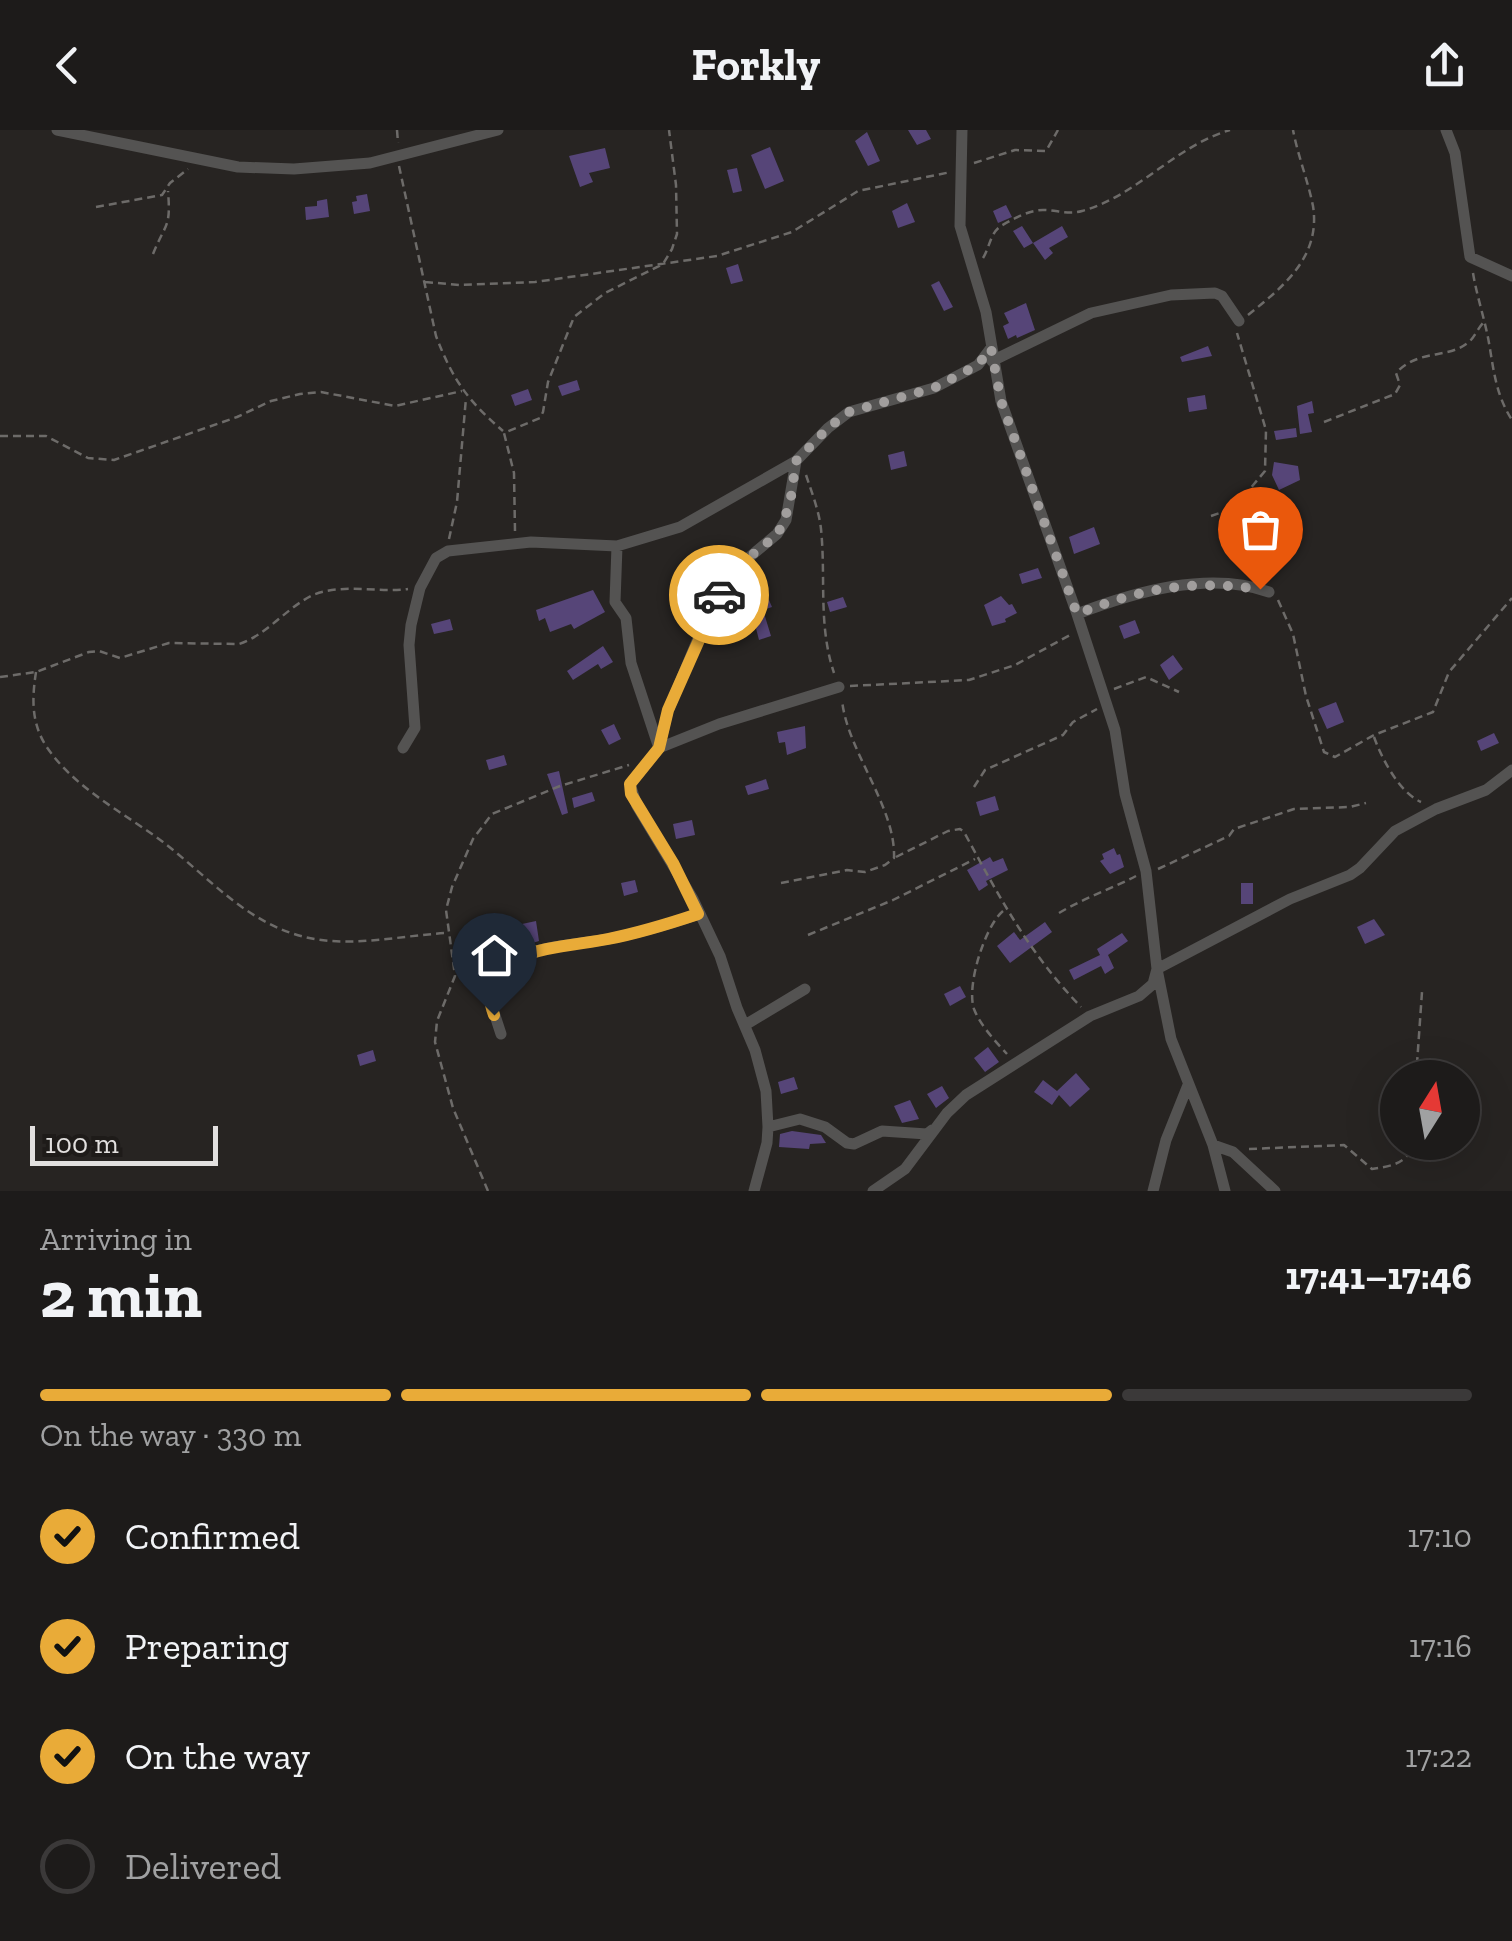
<!DOCTYPE html>
<html lang="en">
<head>
<meta charset="utf-8">
<style>
  body { margin:0; font-family:"Zilla Slab",serif; background:#252423; color:#f1f3f6; height:100vh; display:flex; flex-direction:column; font-size:38px; white-space:nowrap }
  * { box-sizing:border-box; margin:0 }
  p { font-size:32px; color:#a0a1a2 }
  .icon { flex:none; width:55px; height:55px; fill:none; stroke:currentColor; stroke-width:2; stroke-linecap:round; stroke-linejoin:round }
  .map { position:relative; height:1061px; overflow:hidden }
  .sheet { display:flex; flex-direction:column; background:#1d1b1a; flex:1 }
  .sheet>* { flex:none }
  .needle { width:65px; rotate:11deg }
  .fabs { position:absolute; left:1380px; top:930px; display:grid; gap:20px }
  .fabs a { display:grid; place-items:center; width:100px; height:100px; border-radius:50%; background:#1d1b1a; box-shadow:0 10px 40px #0002,0 0 0 2px #3b3939; font-size:50px }
  .scale { position:absolute; left:30px; bottom:25px; width:188px; box-sizing:border-box; padding-left:10px; border:5px solid #e2e0df; border-top:0; font-size:28px; line-height:35px; white-space:nowrap; color:#e2e0df; -webkit-text-stroke:8px #1e1b19; paint-order:stroke }
  .pin { position:absolute; display:grid; place-items:center; width:85px; height:85px; color:#fff; margin:-102px -42px; border-radius:50% 50% 50% 0; rotate:-45deg; box-shadow:0 0 10px #0007 }
  .pin .icon { rotate:45deg }
  .courier { position:absolute; display:grid; place-items:center; width:100px; height:100px; margin:-50px; border:8px solid #e9ab38; border-radius:50%; background:#fff; color:#222; box-shadow:0 2px 12px #0007 }
  .head em { font-style:normal; font-weight:700 }
  .head div { display:flex; flex-direction:column-reverse }
  .head { display:flex; align-items:center; justify-content:space-between; height:170px; padding:0 40px }
  h1 { font-size:65px; font-weight:700; line-height:75px }
  .bar { display:grid; grid-template-columns:repeat(4,1fr); gap:15px 10px; align-content:center; height:120px; padding:0 40px }
  .bar i { height:12px; border-radius:8px; background:#3b3939 }
  .bar .on { background:#e9ab38 }
  .bar p { grid-column:span 4 }
  ol { padding:0 40px; list-style:none }
  li { display:flex; align-items:center; gap:30px; height:110px }
  li p { margin-inline-start:auto }
  li .icon { padding:10px; border-radius:50%; background:#e9ab38; color:#111; stroke-width:4 }
  li:last-child { color:#a0a1a2 }
  li i { width:55px; height:55px; border:5px solid #3b3939; border-radius:50% }
  header { display:flex; justify-content:space-between; align-items:center; height:130px; padding:0 40px; background:#1d1b1a; font-size:45px; font-weight:700 }
  .map>svg:first-child { display:block }
</style>
</head>
<body>
<header><svg class="icon" aria-label="back" viewBox="0 0 24 24"><path d="M15 5l-7 7 7 7"/></svg>Forkly<svg class="icon" aria-label="share" viewBox="0 0 24 24"><path d="M12 15V3M7 8l5-5 5 5M5 13v7h14v-7"/></svg></header>
<div class="map">
<svg width="1512" height="1061" viewBox="0 0 1512 1061">
  <rect width="100%" height="100%" fill="#272422"/>
  <!-- building -->
  <path fill="#564578" d="M 908,0 L 926,0 L 931,9 L 917,15 Z
    M 867,2 L 880,31 L 868,36 L 855,11 Z
    M 770,17 L 784,51 L 765,59 L 751,25 Z
    M 605,18 L 610,38 L 589,43 L 593,52 L 580,57 L 569,26 Z
    M 737,38 L 742,61 L 733,63 L 727,40 Z
    M 367,64 L 370,81 L 354,84 L 352,72 L 357,71 L 356,66 Z
    M 327,69 L 329,87 L 306,90 L 305,77 L 317,76 L 317,71 Z
    M 907,73 L 915,92 L 898,98 L 892,81 Z
    M 1006,75 L 1012,87 L 998,93 L 993,81 Z
    M 1022,96 L 1033,113 L 1024,118 L 1013,101 Z
    M 1062,96 L 1068,107 L 1049,118 L 1053,123 L 1045,130 L 1033,113 Z
    M 738,134 L 743,151 L 731,154 L 726,138 Z
    M 939,151 L 953,177 L 944,181 L 931,155 Z
    M 1026,173 L 1035,200 L 1017,208 L 1016,205 L 1008,209 L 1003,196 L 1009,193 L 1004,183 Z
    M 1208,216 L 1212,226 L 1182,232 L 1180,227 Z
    M 577,250 L 580,260 L 562,266 L 558,256 Z
    M 528,259 L 532,270 L 515,276 L 511,265 Z
    M 1205,265 L 1207,279 L 1189,282 L 1187,268 Z
    M 1312,271 L 1314,283 L 1308,284 L 1312,302 L 1300,304 L 1297,276 Z
    M 1296,298 L 1297,307 L 1276,310 L 1274,301 Z
    M 904,321 L 907,336 L 891,340 L 888,325 Z
    M 1274,332 L 1298,336 L 1300,350 L 1279,360 L 1272,345 Z
    M 1094,397 L 1100,414 L 1074,424 L 1069,407 Z
    M 1038,438 L 1042,448 L 1022,454 L 1019,444 Z
    M 757,442 L 772,477 L 763,480 L 771,506 L 759,510 L 743,448 Z
    M 593,460 L 605,482 L 574,499 L 571,494 L 550,502 L 545,488 L 539,491 L 536,480 Z
    M 1001,466 L 1009,475 L 1012,474 L 1017,483 L 1005,489 L 1006,492 L 992,496 L 984,475 Z
    M 843,467 L 847,477 L 830,482 L 827,472 Z
    M 450,489 L 453,500 L 434,504 L 431,494 Z
    M 1135,490 L 1140,503 L 1124,509 L 1119,496 Z
    M 603,516 L 613,532 L 601,539 L 598,534 L 573,550 L 567,541 Z
    M 1173,525 L 1183,539 L 1169,550 L 1160,535 Z
    M 1336,572 L 1344,592 L 1327,599 L 1318,579 Z
    M 614,594 L 621,609 L 609,615 L 601,600 Z
    M 805,596 L 806,618 L 787,625 L 785,612 L 779,613 L 777,602 Z
    M 1494,603 L 1499,613 L 1481,621 L 1477,611 Z
    M 504,625 L 507,635 L 489,640 L 486,630 Z
    M 559,641 L 568,683 L 562,685 L 547,644 Z
    M 766,649 L 769,659 L 748,665 L 745,656 Z
    M 592,662 L 595,671 L 574,678 L 572,668 Z
    M 995,666 L 999,680 L 980,686 L 976,672 Z
    M 692,690 L 695,705 L 676,709 L 673,694 Z
    M 1114,718 L 1117,725 L 1120,724 L 1124,737 L 1110,744 L 1100,731 L 1104,729 L 1102,724 Z
    M 990,727 L 993,732 L 1003,728 L 1008,740 L 986,751 L 988,755 L 979,761 L 967,740 Z
    M 635,750 L 638,762 L 624,766 L 621,753 Z
    M 1241,753 L 1253,753 L 1253,774 L 1241,774 Z
    M 1374,789 L 1385,805 L 1365,814 L 1357,797 Z
    M 536,791 L 539,811 L 526,815 L 522,794 Z
    M 1045,792 L 1052,802 L 1010,833 L 997,816 L 1014,802 L 1020,810 Z
    M 1122,803 L 1128,811 L 1108,825 L 1114,838 L 1105,844 L 1101,836 L 1074,850 L 1069,840 L 1100,825 L 1097,819 Z
    M 960,856 L 966,867 L 950,876 L 944,864 Z
    M 988,917 L 999,932 L 985,942 L 974,928 Z
    M 373,920 L 376,931 L 360,936 L 357,925 Z
    M 1076,943 L 1090,959 L 1070,977 L 1059,965 L 1052,975 L 1034,962 L 1043,950 L 1057,961 Z
    M 794,947 L 798,959 L 781,964 L 778,952 Z
    M 942,956 L 949,968 L 936,978 L 927,964 Z
    M 910,970 L 919,989 L 902,993 L 894,976 Z
    M 792,1001 L 821,1005 L 826,1013 L 810,1014 L 809,1019 L 779,1017 L 780,1004 Z"/>
  <g fill="none" stroke-linecap="round" stroke-linejoin="round">
    <!-- path -->
    <path stroke="#6d6b69" stroke-width="2.5" stroke-dasharray="8 5" stroke-linecap="butt" d="M 397,0 L 398,13
      M 974,33 L 1015,20 L 1046,21 L 1058,0
      M 399,36 L 436,206 C 453,250 467,270 503,301
      M 96,77 L 162,65 L 170,53 L 188,39
      M 153,124 C 166,92 171,98 168,61
      M 983,128 C 990,117 990,103 1001,96 C 1013,89 1029,80 1043,80 C 1057,80 1068,85 1082,81 C 1137,66 1175,16 1230,0
      M 1473,143 C 1477,167 1485,190 1489,213 C 1494,242 1496,265 1512,290
      M 425,152 L 460,155 L 535,152 L 717,126 L 792,102 L 858,61 L 951,42
      M 1248,185 C 1283,157 1321,127 1313,76 C 1308,51 1298,26 1293,0
      M 1324,292 L 1395,264 L 1400,255 L 1396,243 C 1419,218 1449,230 1470,211 C 1475,206 1478,198 1484,192
      M 0,306 L 46,306 L 88,328 L 114,330 L 237,287 L 271,271 L 300,264 L 321,262 L 395,276 L 462,261
      M 806,345 C 812,363 819,381 821,399 C 826,449 818,495 834,543
      M 1211,386 L 1234,378 L 1265,341 L 1266,300 L 1237,203
      M 515,401 L 514,343 L 504,303 L 540,288 L 543,282 L 548,252 L 574,187 L 605,163 L 663,134 L 672,119 L 677,104 L 676,55 L 669,0
      M 449,409 L 457,372 L 466,268
      M 1278,470 L 1293,504 L 1306,566 L 1324,622 L 1335,627 L 1374,605 L 1433,582 L 1449,542 L 1512,468
      M 36,542 C 32,568 31,592 46,616 C 75,659 123,682 163,712 C 206,745 241,787 294,804 C 343,820 395,806 446,803
      M 0,547 L 36,542 L 89,522 L 99,521 L 120,528 L 169,513 L 239,514 C 267,505 286,478 313,465 C 341,453 378,463 408,459
      M 850,556 L 969,550 L 1015,535 L 1072,504
      M 1114,559 L 1146,547 L 1179,562
      M 1374,607 C 1382,629 1399,662 1421,672
      M 974,657 L 985,640 L 1063,605 L 1073,592 L 1097,579
      M 896,727 L 948,701 L 960,699 L 964,702 C 1000,768 1028,822 1081,877
      M 1158,739 L 1229,706 L 1234,699 L 1294,679 L 1350,677 L 1366,673
      M 781,753 L 847,740 L 865,742 L 885,735 L 894,728 C 896,677 847,621 842,570
      M 1003,781 C 985,796 966,856 974,879 C 980,895 996,912 1007,924
      M 1059,783 C 1084,768 1111,759 1136,746
      M 808,805 L 893,770 L 975,729
      M 1416,948 L 1422,862
      M 1249,1019 L 1344,1015 L 1372,1039 C 1391,1036 1409,1034 1413,1012
      M 488,1061 L 453,978 L 435,912 L 437,891 L 455,846 L 446,780 L 452,757 L 473,709 L 492,684 L 560,656 L 629,635"/>
    <!-- minor -->
    <path stroke="#545352" stroke-width="11" d="M 57,0 L 238,37 L 294,39 L 370,33 L 498,0
      M 962,0 L 960,96 L 986,182 L 1001,271 L 1077,484 L 1115,600 L 1125,664 L 1146,741 L 1157,839 L 1171,909 L 1213,1015 L 1225,1061
      M 1446,0 L 1455,23 L 1470,127 L 1512,146
      M 992,231 L 1091,183 L 1171,165 L 1215,163 L 1222,166 L 1239,191
      M 617,416 L 615,472 L 626,488 L 631,533 L 659,618 L 719,594 L 839,557
      M 1077,484 C 1134,462 1209,440 1269,462
      M 403,618 L 415,598 L 409,515 L 411,495 L 420,458 L 436,428 L 448,421 L 531,412 L 617,416 L 680,397 L 796,331 L 828,298 L 849,282 L 934,258 L 978,235 L 991,218
      M 745,895 L 805,859
      M 501,904 L 488,864 C 498,814 568,817 608,809 C 639,803 669,794 699,784
      M 768,997 L 800,989 L 825,997 L 847,1013 L 854,1014 L 882,1001 L 927,1004 L 932,1000
      M 1213,1015 L 1233,1022 L 1275,1061
      M 754,1061 L 767,1013 L 768,997 L 766,961 L 755,920 L 737,878 L 720,826 L 693,769 L 637,676 L 630,654 L 659,618 L 668,581 L 707,487 L 725,455 L 746,430 L 777,404 L 786,390 L 796,331
      M 873,1061 L 905,1039 L 947,983 L 966,965 L 1090,886 L 1139,866 L 1153,854 L 1157,839 L 1290,769 L 1350,745 L 1360,738 L 1395,701 L 1436,679 L 1486,660 L 1512,640
      M 1153,1061 L 1166,1010 L 1188,955"/>
  </g>
  <g fill="none" stroke-linecap="round" stroke-linejoin="round">
    <!-- done -->
    <path stroke="#a19e9d" stroke-width="10" stroke-dasharray="0 18" d="M 719,465 L 746,430 L 778,404 L 790,374 L 796,331 L 828,298 L 849,282 L 934,258 L 978,235 L 991,218 L 1001,271 L 1077,484 C 1144,458 1188,450 1260,459"/>
    <!-- route -->
    <path stroke="#e9ab38" stroke-width="12" d="M 494,885 C 469,817 565,818 608,809 C 639,803 668,794 698,784 L 673,733 L 631,664 L 630,654 L 659,618 L 668,580 L 719,465"/>
  </g>
</svg>
<div class="fabs">
<a><svg class="needle" viewBox="-14 -14 28 28"><path d="M0-13l5 13h-10z" fill="#e53935"/><path d="M0 13l5-13h-10z" fill="#a0a1a2"/></svg></a>
</div>
<div class="scale">100 m</div>
<div class="pin" style="left:1260px;top:459px;background:#ea580c"><svg class="icon" aria-label="bag" viewBox="0 0 24 24"><path d="M5 8h14l-1 12H6zM9 8a3 3 0 0 1 6 0"/></svg></div>
<div class="pin" style="left:494px;top:885px;background:#1f2937"><svg class="icon" aria-label="home" viewBox="0 0 24 24"><path d="M3 11l9-7 9 7M6 9v11h12V9"/></svg></div>
<div class="courier" style="left:719px;top:465px"><svg class="icon" aria-label="car" viewBox="0 0 24 24"><path d="M5 17H2v-5l4-1 3-4h7l3 4 3 1v5h-3M9 17h6M6 11h13"/><circle cx="7" cy="17" r="2"/><circle cx="17" cy="17" r="2"/></svg></div>
</div>
<section class="sheet">
<div class="head"><div><h1>2 min</h1><p>Arriving in</p></div><em>17:41–17:46</em></div>
<div class="bar"><i class="on"></i><i class="on"></i><i class="on"></i><i></i><p>On the way · 330 m</p></div>
<ol>
<li><svg class="icon" aria-label="check" viewBox="0 0 24 24"><path d="M5 12l5 5 9-10"/></svg>Confirmed<p>17:10</p></li>
<li><svg class="icon" aria-label="check" viewBox="0 0 24 24"><path d="M5 12l5 5 9-10"/></svg>Preparing<p>17:16</p></li>
<li><svg class="icon" aria-label="check" viewBox="0 0 24 24"><path d="M5 12l5 5 9-10"/></svg>On the way<p>17:22</p></li>
<li><i></i>Delivered</li>
</ol>
</section>
</body>
</html>
